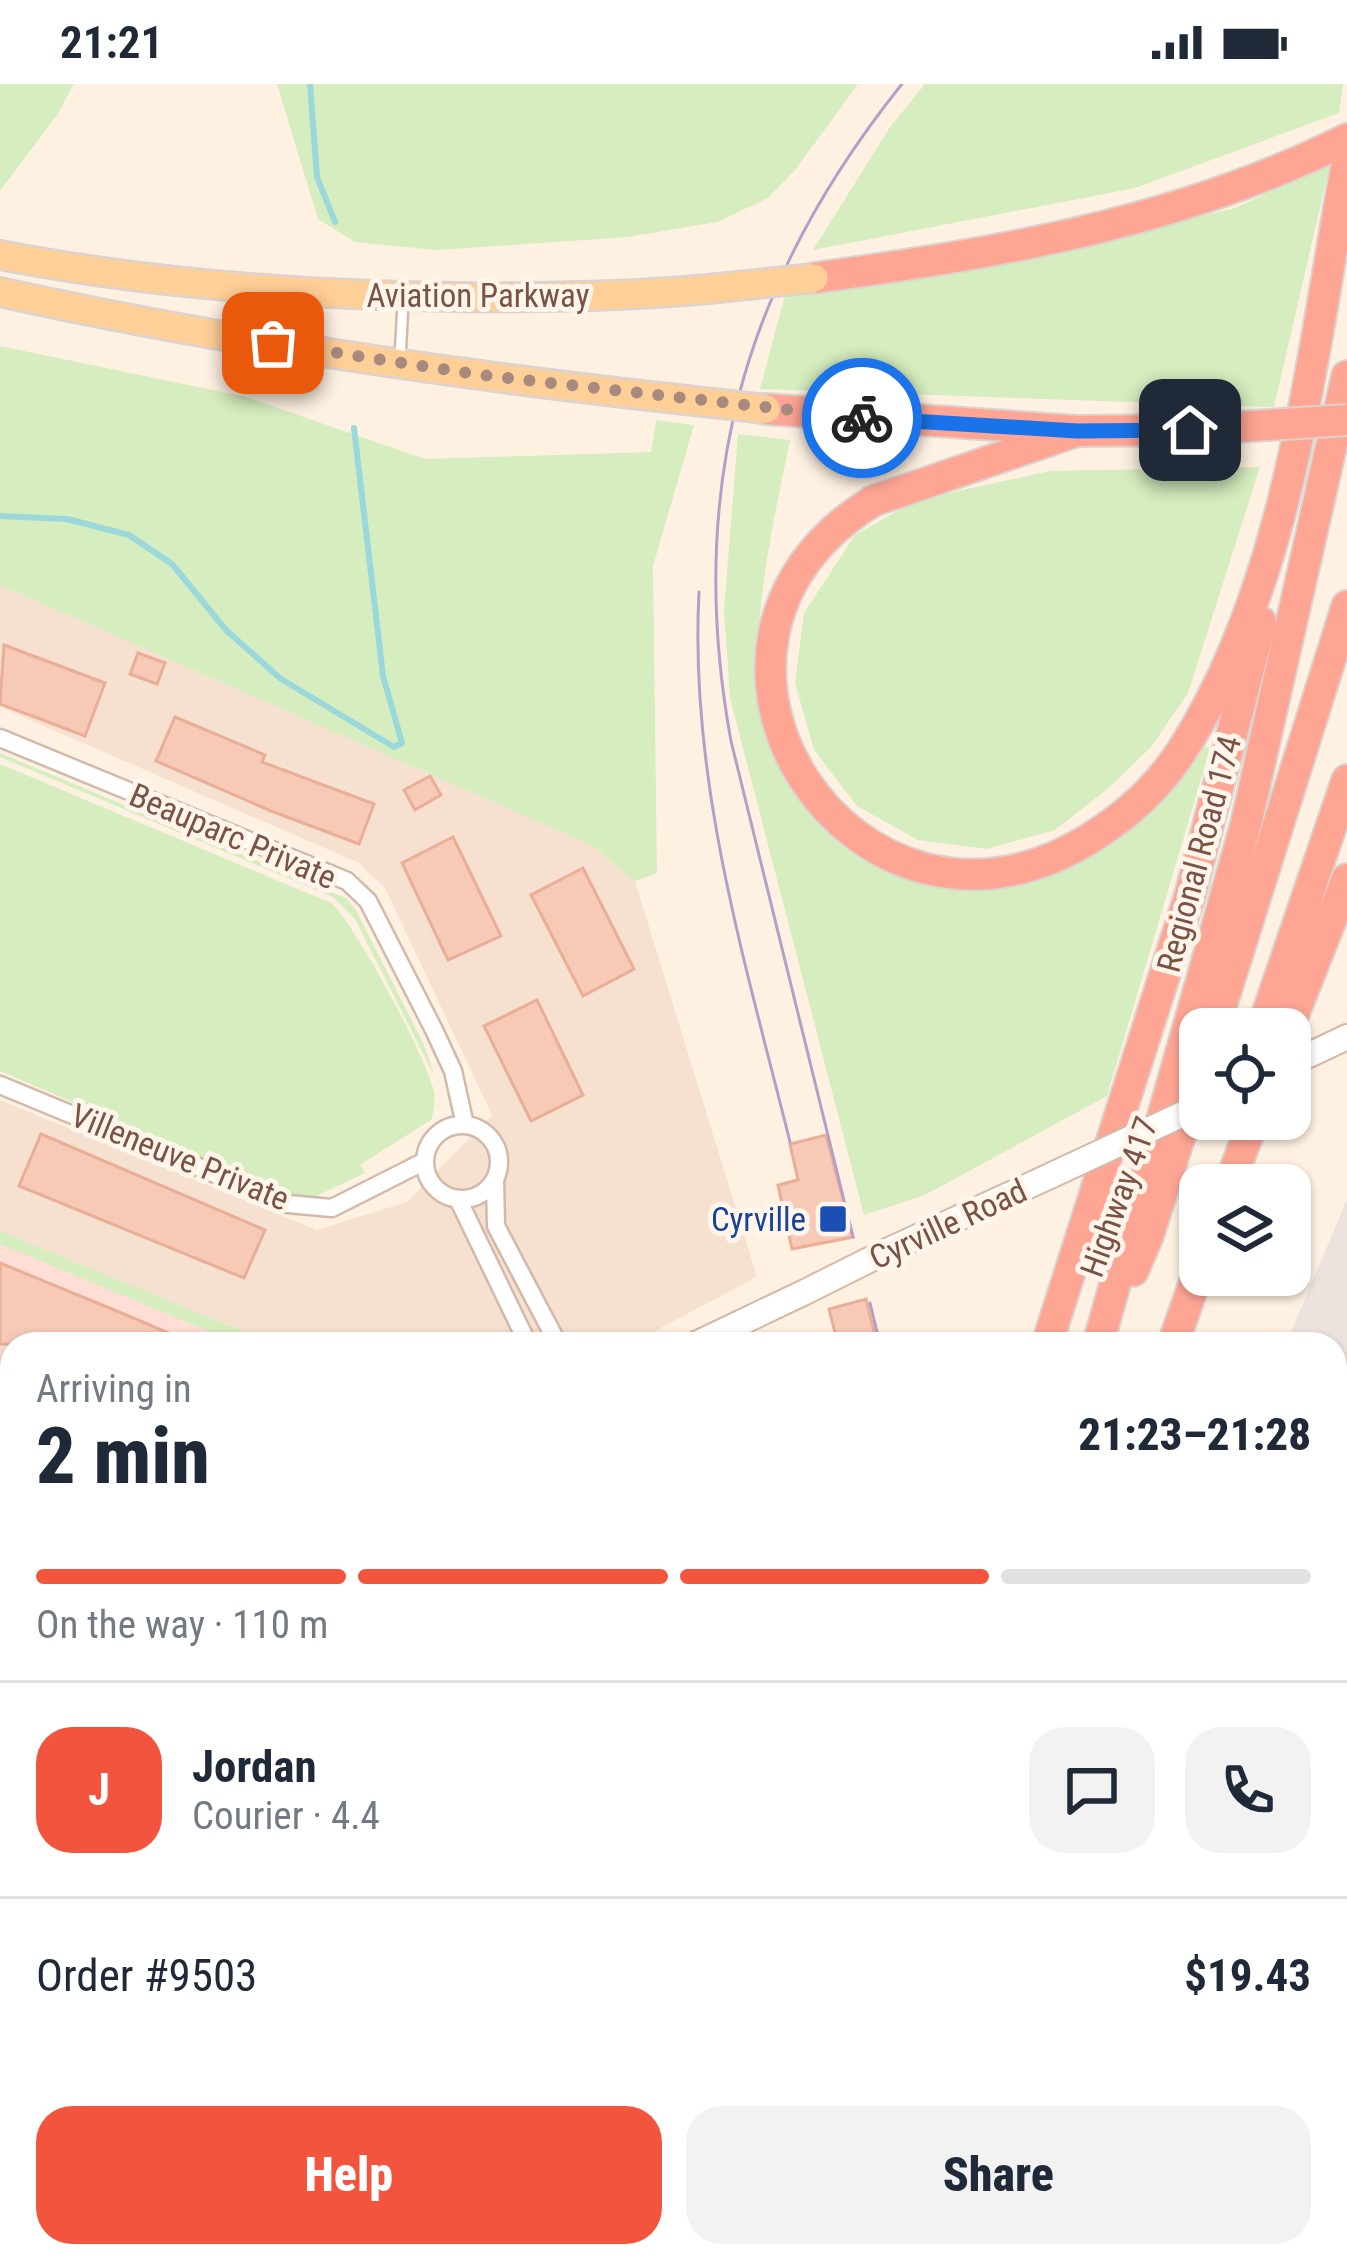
<!DOCTYPE html>
<html lang="en">
<head>
<meta charset="utf-8">
<style>
  body { margin:0; font-family:"Roboto Condensed",sans-serif; background:#f2f2f3; color:#1f2937; height:100vh; display:flex; flex-direction:column; font-size:45px; white-space:nowrap }
  * { box-sizing:border-box; margin:0 }
  p { font-size:39px; color:#747a83 }
  .icon { flex:none; width:66px; height:66px; fill:none; stroke:currentColor; stroke-width:2; stroke-linecap:round; stroke-linejoin:round }
  .map { position:relative; flex:1; overflow:hidden }
  .side { position:absolute; left:0px; top:1248px; width:1347px; height:936px; display:flex; flex-direction:column; background:#fff; border-radius:36px 36px 0 0; box-shadow:0 3px 9px #0004 }
  .side>* { flex:none }
  .buttons { position:absolute; left:1179px; top:924px; display:grid; gap:24px }
  .buttons a { display:grid; place-items:center; width:132px; height:132px; border-radius:24px; background:#fff; box-shadow:0 3px 9px #0004; font-size:60px }
  .pin { position:absolute; display:grid; place-items:center; width:102px; height:102px; color:#fff; margin:-51px; border-radius:24px; box-shadow:0 6px 18px #0006 }
  .courier { position:absolute; display:grid; place-items:center; width:120px; height:120px; margin:-60px; border:9px solid #1a73e8; border-radius:50%; background:#fff; color:#222; box-shadow:0 3px 15px #0007 }
  .head em { font-style:normal; font-weight:800 }
  .head div { display:flex; flex-direction:column-reverse }
  .head { display:flex; align-items:center; justify-content:space-between; height:204px; padding:0 36px }
  h1 { font-size:78px; font-weight:800; line-height:90px }
  .bar { display:grid; grid-template-columns:repeat(4,1fr); gap:18px 12px; align-content:center; height:144px; padding:0 36px }
  .bar i { height:15px; border-radius:9px; background:#e0e1e3 }
  .bar .on { background:#f3543d }
  .bar p { grid-column:span 4 }
  .line { display:flex; align-items:center; gap:30px; padding:0 36px; border-top:3px solid #e0e1e3 }
  .line div { flex:1 }
  .round { display:grid; place-items:center; flex:none; width:126px; height:126px; border-radius:36px; background:#f2f2f3 }
  .button { display:flex; gap:24px; margin-top:auto; padding:24px 36px }
  .button a { flex:1; height:138px; border-radius:36px; background:#f3543d; color:#fff; font-size:48px; font-weight:800; line-height:138px; text-align:center }
  .button a+a { background:#f2f2f3; color:#1f2937 }
  .status { display:flex; justify-content:space-between; align-items:center; height:84px; padding:0 60px; background:#fff; direction:ltr }
  .status svg { height:33px; fill:currentColor }
  .map>svg:first-child { display:block }
</style>
</head>
<body>
<div class="status"><b>21:21</b><svg viewBox="0 0 49 12"><path d="M0 12V9h3v3zM5 12V6h3v6zM10 12V3h3v9zM15 12V0h3v12zM26 1h20v11H26zM47 4h2v5h-2z"/></svg></div>
<div class="map">
<svg width="1347" height="2184" viewBox="0 0 1347 2184">
  <rect width="100%" height="100%" fill="#fef1e2"/>
  <!-- residential -->
  <path fill="#f6e1d0" d="M 0,501 L 591,761 L 635,797 L 757,1193 L 630,1260 L 274,1260 L 0,1147 L 0,1016 L 317,1146 L 407,1118 L 492,1031 L 385,804 L 359,779 L 0,623 Z"/>
  <!-- commercial -->
  <path fill="#ffded5" d="M 0,1147 L 274,1260 L 12,1260 L 12,1534 L 0,1529 Z
    M 0,1689 L 12,1723 L 12,2152 L 1,2184 Z
    M 61,2172 L 539,2172 L 532,2184 L 55,2184 Z"/>
  <!-- industrial -->
  <path fill="#ede3de" d="M 1347,1115 L 1347,1698 L 1335,1693 L 1335,1260 L 1286,1260 Z
    M 1335,1759 L 1347,1765 L 1347,1831 L 1335,1853 Z
    M 1335,1928 L 1347,1933 L 1347,2184 L 834,2184 L 841,2172 L 1335,2172 Z"/>
  <!-- green -->
  <path fill="#d6edbf" d="M 0,0 L 74,0 L 57,31 L 0,107 Z
    M 277,0 L 858,0 L 796,85 L 768,114 L 717,138 L 628,153 L 436,166 L 355,158 L 318,135 Z
    M 925,0 L 1343,0 L 1339,29 L 1135,104 L 813,166 L 890,43 Z
    M 1330,80 L 1274,323 L 760,305 L 785,211 L 1023,176 L 1235,124 Z
    M 0,262 L 246,313 L 425,375 L 651,368 L 656,336 L 694,341 L 653,482 L 657,789 L 635,797 L 591,761 L 0,501 Z
    M 738,350 L 790,356 C 773,440 753,524 759,610 C 761,635 770,658 780,680 C 835,805 975,835 1089,769 C 1102,762 1112,748 1122,738 C 1148,712 1174,686 1200,660 L 1210,665 L 1107,1012 L 925,1111 L 864,1131 L 730,614 L 724,526 Z
    M 1260,383 L 1188,609 L 1151,663 L 1110,703 L 1055,746 L 987,765 L 918,756 L 857,722 L 814,666 L 795,599 L 804,529 L 855,451 L 916,416 L 1051,387 Z
    M 0,669 L 346,814 L 356,826 L 424,961 L 435,993 L 355,835 L 333,813 L 0,673 Z
    M 0,680 L 331,819 C 356,841 425,972 434,1007 C 436,1016 433,1026 432,1035 L 360,1081 L 365,1089 L 314,1113 L 289,1111 L 0,987 Z
    M 0,1147 L 274,1260 L 239,1260 L 0,1160 Z"/>
  <g fill="none" stroke-linecap="round" stroke-linejoin="round">
    <!-- stream -->
    <path stroke="#9ad8dc" stroke-width="6" d="M 310,0 L 317,93 L 335,138
      M 0,432 L 67,435 L 129,451 L 172,480 L 226,546 L 281,595 L 394,663 L 402,659 L 383,592 L 354,344"/>
  </g>
  <!-- building -->
  <path fill="#f6cab7" stroke="#eaae96" stroke-width="3" d="M 4,561 L 105,599 L 85,652 L 0,620 Z
    M 138,569 L 165,579 L 157,600 L 130,590 Z
    M 175,633 L 265,671 L 262,678 L 374,720 L 359,760 L 271,727 L 156,677 Z
    M 430,692 L 441,711 L 415,726 L 404,706 Z
    M 453,753 L 501,852 L 448,876 L 402,779 Z
    M 583,784 L 634,885 L 583,912 L 531,811 Z
    M 537,916 L 583,1011 L 531,1037 L 484,942 Z
    M 41,1050 L 265,1146 L 244,1194 L 19,1102 Z
    M 826,1051 L 853,1153 L 792,1165 L 778,1101 L 798,1096 L 790,1060 Z
    M 0,1179 L 124,1230 L 194,1260 L 0,1260 Z
    M 866,1215 L 876,1256 L 838,1260 L 829,1225 Z"/>
  <g fill="none" stroke-linecap="round" stroke-linejoin="round">
    <defs>
      <path id="lane" d="M 400,274 L 403,219
        M 1335,1789 L 1335,1792
        M 1335,1902 L 1347,1907
        M 1011,2172 L 1036,2184
        M 1143,2184 L 1149,2172"/>
      <path id="street" d="M 0,654 L 347,797 L 368,817 L 434,946 L 453,987 L 465,1041
        M 0,1001 L 288,1120 L 332,1124 L 425,1077
        M425 1078a37 37 0 1 1 74 0a37 37 0 1 1-74 0Z
        M 495,1096 L 496,1142 L 558,1260
        M 458,1115 L 528,1260"/>
      <path id="secondary" d="M 1290,980 L 1347,953
        M 885,1168 L 1052,1091
        M 696,1260 L 803,1209
        M 6,1608 L 4,1645 L 12,1665
        M 25,2184 L 30,2172"/>
      <path id="primary" d="M 0,171 C 149,200 302,211 454,213 C 545,214 637,213 728,203
        M 0,208 C 226,258 457,291 686,316"/>
      <path id="highway" d="M 814,194 C 999,169 1179,139 1347,55
        M 766,325 L 1077,347 L 1190,346
        M 1077,347 L 873,417 C 635,563 855,900 1089,755 C 1125,733 1158,703 1181,668 C 1290,500 1311,272 1347,79
        M 1214,945 L 1347,522
        M 1262,945 L 1347,696
        M 1288,945 L 1347,795
        M 1229,1101 L 1254,1035
        M 1133,1187 L 1148,1152 L 1200,989
        M 1047,1260 L 1190,811 L 1261,538
        M 1098,1260 L 1246,740 L 1347,292
        M 1173,1260 L 1200,1183
        M 609,2184 L 616,2172
        M 654,2184 L 661,2172
        M 732,2184 L 740,2172
        M 763,2184 L 769,2172"/>
    </defs>
    <!-- lane casing -->
    <use href="#lane" stroke="#d2b9aa" stroke-width="14"/>
    <!-- street casing -->
    <use href="#street" stroke="#d2b9aa" stroke-width="21"/>
    <!-- secondary casing -->
    <use href="#secondary" stroke="#d6b8a7" stroke-width="28"/>
    <!-- primary casing -->
    <use href="#primary" stroke="#dcd2cf" stroke-width="32"/>
    <!-- highway casing -->
    <use href="#highway" stroke="#dcd2cf" stroke-width="34"/>
    <!-- lane -->
    <use href="#lane" stroke="#fff" stroke-width="9"/>
    <!-- street -->
    <use href="#street" stroke="#fff" stroke-width="16"/>
    <!-- secondary -->
    <use href="#secondary" stroke="#fff" stroke-width="24"/>
    <!-- primary -->
    <use href="#primary" stroke="#ffcf98" stroke-width="27"/>
    <!-- highway -->
    <use href="#highway" stroke="#fea594" stroke-width="30"/>
    <!-- tram -->
    <path stroke="#b2a0c9" stroke-width="3" d="M 699,508 C 689,696 745,877 790,1058
      M 853,1153 L 731,657 C 685,406 743,198 902,0
      M 870,1219 L 880,1260
      M 550,2184 L 557,2172"/>
    <defs>
      <path id="secondary-bridge" d="M 1052,1091 L 1200,1022
        M 803,1209 L 885,1168"/>
      <path id="primary-bridge" d="M 728,203 L 814,194
        M 686,316 L 766,325"/>
      <path id="highway-bridge" d="M 1190,346 L 1347,336"/>
    </defs>
    <!-- secondary-bridge casing -->
    <use href="#secondary-bridge" stroke="#d6b8a7" stroke-width="28" stroke-linecap="butt"/>
    <!-- primary-bridge casing -->
    <use href="#primary-bridge" stroke="#dcd2cf" stroke-width="32" stroke-linecap="butt"/>
    <!-- highway-bridge casing -->
    <use href="#highway-bridge" stroke="#dcd2cf" stroke-width="34" stroke-linecap="butt"/>
    <!-- secondary-bridge -->
    <use href="#secondary-bridge" stroke="#fff" stroke-width="24"/>
    <!-- primary-bridge -->
    <use href="#primary-bridge" stroke="#ffcf98" stroke-width="27"/>
    <!-- highway-bridge -->
    <use href="#highway-bridge" stroke="#fea594" stroke-width="30"/>
  </g>
  <g fill="none" stroke-linecap="round" stroke-linejoin="round">
    <!-- done -->
    <path stroke="#a78a7d" stroke-width="12" stroke-dasharray="0 21.6" d="M 273,259 L 481,291 L 862,334"/>
    <!-- route -->
    <path stroke="#1a73e8" stroke-width="15" d="M 862,334 L 1077,347 L 1190,346"/>
  </g>
  <!-- markers -->
  <rect fill="#1a4fb4" stroke="#fff5ea" stroke-width="4.5" x="818" y="1120" width="30" height="30" rx="6"/>
  <g text-anchor="middle" dominant-baseline="central" stroke-width="10" stroke-linejoin="round" paint-order="stroke">
    <!-- street labels -->
    <g font-size="33" fill="#785346" stroke="#fff5ea">
      <text x="478" y="211">Aviation Parkway</text>
      <text transform="translate(233 752) rotate(23)">Beauparc Private</text>
      <text transform="translate(1199 770) rotate(-75)">Regional Road 174</text>
      <text transform="translate(180 1073) rotate(22)">Villeneuve Private</text>
      <text transform="translate(1119 1113) rotate(-70)">Highway 417</text>
      <text transform="translate(948 1140) rotate(-25)">Cyrville Road</text>
    </g>
    <!-- transit labels -->
    <g font-size="33" fill="#164399" stroke="#fff5ea" text-anchor="end">
      <text x="806" y="1135">Cyrville</text>
    </g>
  </g>
</svg>
<div class="buttons">
<a><svg class="icon" aria-label="locate" viewBox="0 0 24 24"><circle cx="12" cy="12" r="6"/><path d="M12 2v4M12 18v4M2 12h4M18 12h4"/></svg></a>
<a><svg class="icon" aria-label="layers" viewBox="0 0 24 24"><path d="M12 4l9 5-9 5-9-5zM3 14l9 5 9-5"/></svg></a>
</div>
<div class="pin" style="left:273px;top:259px;background:#ea580c"><svg class="icon" aria-label="bag" viewBox="0 0 24 24"><path d="M5 8h14l-1 12H6zM9 8a3 3 0 0 1 6 0"/></svg></div>
<div class="pin" style="left:1190px;top:346px;background:#1f2937"><svg class="icon" aria-label="home" viewBox="0 0 24 24"><path d="M3 11l9-7 9 7M6 9v11h12V9"/></svg></div>
<div class="courier" style="left:862px;top:334px"><svg class="icon" aria-label="bike" viewBox="0 0 24 24"><circle cx="6" cy="16" r="4"/><circle cx="18" cy="16" r="4"/><path d="M6 16l4-8h5l3 8M10 8l3 8H6M13 5h3"/></svg></div>
<section class="side">
<div class="head"><div><h1>2 min</h1><p>Arriving in</p></div><em>21:23–21:28</em></div>
<div class="bar"><i class="on"></i><i class="on"></i><i class="on"></i><i></i><p>On the way · 110 m</p></div>
<div class="line" style="height:216px"><b class="round" style="background:#f3543d;color:#fff">J</b><div><b>Jordan</b><p>Courier · 4.4</p></div><a class="round"><svg class="icon" aria-label="chat" viewBox="0 0 24 24"><path d="M4 5h16v11H9l-5 4z"/></svg></a><a class="round"><svg class="icon" aria-label="phone" viewBox="0 0 24 24"><path d="M5 4h4l2 5-3 2q2 4 5 5l2-3 5 2v4C11 20 4 13 5 4z"/></svg></a></div>
<div class="line" style="height:156px"><div>Order #9503</div><b>$19.43</b></div>
<div class="button"><a>Help</a><a>Share</a></div>
</section>
</div>
</body>
</html>
